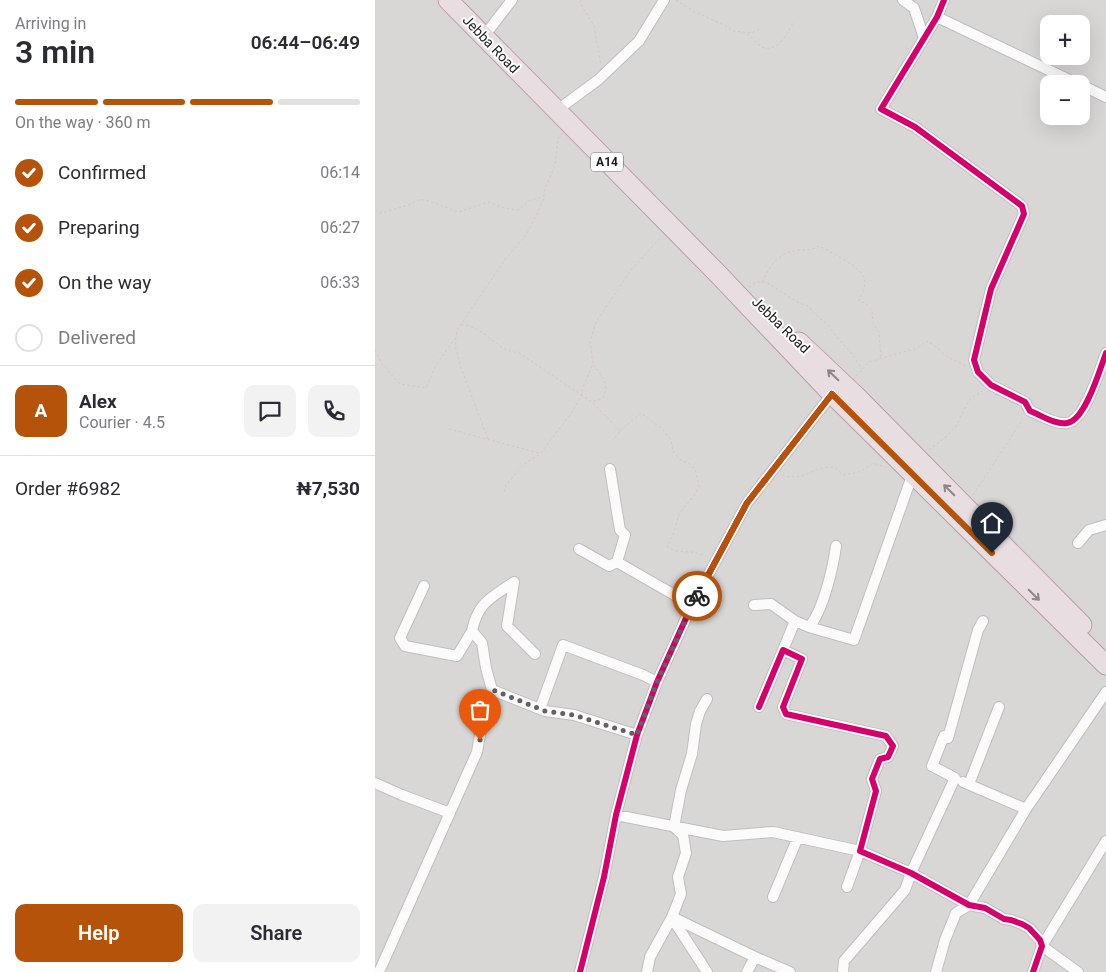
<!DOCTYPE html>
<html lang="en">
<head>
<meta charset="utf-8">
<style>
  body { margin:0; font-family:Roboto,sans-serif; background:#f2f2f3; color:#2b2b33; height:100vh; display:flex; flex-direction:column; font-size:19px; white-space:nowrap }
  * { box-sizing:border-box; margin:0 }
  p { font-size:16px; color:#7c7c81 }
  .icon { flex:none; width:28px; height:28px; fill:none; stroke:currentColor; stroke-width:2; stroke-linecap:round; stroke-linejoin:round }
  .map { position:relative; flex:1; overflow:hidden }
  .side { display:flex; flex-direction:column; background:#fff; width:375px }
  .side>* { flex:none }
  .buttons { position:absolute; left:665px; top:15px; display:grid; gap:10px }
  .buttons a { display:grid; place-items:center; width:50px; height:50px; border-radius:10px; background:#fff; box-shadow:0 5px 20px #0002; font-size:25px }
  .pin { position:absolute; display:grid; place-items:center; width:42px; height:42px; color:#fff; margin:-51px -21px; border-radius:50% 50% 50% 0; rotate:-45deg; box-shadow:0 0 5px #0007 }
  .pin .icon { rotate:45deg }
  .courier { position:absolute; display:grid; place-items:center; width:50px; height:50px; margin:-25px; border:4px solid #b45309; border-radius:50%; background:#fff; color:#222; box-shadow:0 1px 6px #0007 }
  .headline em { font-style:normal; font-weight:600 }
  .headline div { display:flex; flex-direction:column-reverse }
  .headline { display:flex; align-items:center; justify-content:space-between; height:85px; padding:0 15px }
  h1 { font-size:32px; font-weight:600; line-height:38px }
  .bar { display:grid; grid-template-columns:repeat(4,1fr); gap:8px 5px; align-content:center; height:60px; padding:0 15px }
  .bar i { height:6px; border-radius:4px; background:#e1e1e2 }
  .bar .current { background:#b45309 }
  .bar p { grid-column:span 4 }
  .line { display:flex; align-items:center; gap:12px; padding:0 15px; border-top:1px solid #e1e1e2 }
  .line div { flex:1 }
  .round { display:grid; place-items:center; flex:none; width:52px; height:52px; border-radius:10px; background:#f2f2f3 }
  ol { padding:0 15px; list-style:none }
  li { display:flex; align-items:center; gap:15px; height:55px }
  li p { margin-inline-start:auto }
  li .icon { padding:5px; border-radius:50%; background:#b45309; color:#fff; stroke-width:4 }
  li:last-child { color:#7c7c81 }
  li i { width:28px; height:28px; border:2px solid #e1e1e2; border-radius:50% }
  .button { display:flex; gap:10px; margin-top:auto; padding:10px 15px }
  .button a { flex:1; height:58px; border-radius:10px; background:#b45309; color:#fff; font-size:20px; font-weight:600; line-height:58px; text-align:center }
  .button a+a { background:#f2f2f3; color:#2b2b33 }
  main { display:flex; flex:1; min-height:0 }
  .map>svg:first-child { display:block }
</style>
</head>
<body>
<main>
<section class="side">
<div class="headline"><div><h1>3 min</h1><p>Arriving in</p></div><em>06:44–06:49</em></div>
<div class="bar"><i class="current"></i><i class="current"></i><i class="current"></i><i></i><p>On the way · 360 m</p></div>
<ol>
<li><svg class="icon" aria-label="check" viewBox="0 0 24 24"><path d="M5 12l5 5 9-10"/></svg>Confirmed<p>06:14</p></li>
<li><svg class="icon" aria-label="check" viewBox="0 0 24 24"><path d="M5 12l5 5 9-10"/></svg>Preparing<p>06:27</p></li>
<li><svg class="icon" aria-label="check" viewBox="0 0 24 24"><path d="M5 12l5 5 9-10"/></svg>On the way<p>06:33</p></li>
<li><i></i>Delivered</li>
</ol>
<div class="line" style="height:90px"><b class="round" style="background:#b45309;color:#fff">A</b><div><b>Alex</b><p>Courier · 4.5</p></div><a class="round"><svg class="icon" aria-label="chat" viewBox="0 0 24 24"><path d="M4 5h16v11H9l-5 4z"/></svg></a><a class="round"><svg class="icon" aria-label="phone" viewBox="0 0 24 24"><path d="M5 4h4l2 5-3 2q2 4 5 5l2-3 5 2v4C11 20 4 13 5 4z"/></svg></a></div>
<div class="line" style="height:65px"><div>Order #6982</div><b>₦7,530</b></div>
<div class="button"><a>Help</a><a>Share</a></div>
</section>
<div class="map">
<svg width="731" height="972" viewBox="0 0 731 972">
  <rect width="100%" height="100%" fill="#e9e7e4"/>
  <!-- residential -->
  <path fill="#d8d7d5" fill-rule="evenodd" d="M 0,0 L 731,0 L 731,972 L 0,972 ZM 674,24 L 706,24 L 706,56 L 674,56 ZM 674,84 L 706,84 L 706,116 L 674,116 Z"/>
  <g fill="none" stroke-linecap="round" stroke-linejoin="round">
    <defs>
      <path id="street" d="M 528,0 L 539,8 L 549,38
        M 569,0 L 562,17 L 506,109 L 540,127 L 647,206 L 649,214 L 616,289 L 599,360 L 603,372 L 616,385 L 650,402 L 655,411 C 666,415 680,425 692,423 C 710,421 725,369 731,353
        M 562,17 L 703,84
        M 113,31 L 137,0
        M 706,85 L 731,97
        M 189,105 L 223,80 L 264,41 L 289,0
        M 235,469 L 245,530 L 250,535 L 242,562
        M 703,543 L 714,530 L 731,525
        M 204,549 L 234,566 L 242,562 L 317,605
        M 49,586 L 25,638 L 30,646 L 82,656 L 97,631
        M 379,605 L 396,604 L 420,621 L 408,650
        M 420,621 L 434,627 C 448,611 458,568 461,546
        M 434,627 L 479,640 L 538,473
        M 117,690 L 111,668 L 107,643 L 97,631 C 103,602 116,598 139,582 L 132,626 L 160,654
        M 384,707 L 408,650 L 427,659 L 408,707 L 411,714 L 511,736 L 518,746 L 513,757 L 505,759 L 497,779 L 501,791 L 485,851 L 536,873 L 594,905 L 610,908 L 629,919 L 636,920 L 647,924 L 654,928 L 665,940 L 667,946 L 658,972
        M 165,709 L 188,645 L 268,675 L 282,682
        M 588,782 L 651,809
        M 0,783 L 27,795 L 75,813
        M 594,784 L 624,707
        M 241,815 L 348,836 L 398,832 L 485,851 L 472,887
        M 398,897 L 423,837
        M 297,917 L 380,957 L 415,972
        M 297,918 L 332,972
        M 4,972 L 102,752 L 109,712 L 117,690 L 170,711 L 199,715 L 262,735
        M 205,972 L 229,877 L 241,815 L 262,735 L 282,682 L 317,605 L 372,503 L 457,394
        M 272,972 L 275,957 L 297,917 L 306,894 L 303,877 L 311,853 L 308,835 L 299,827 L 306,790 L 317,754 L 321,724 L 325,711 L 332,699
        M 372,972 L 380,957
        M 468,972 L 469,961 L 530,890 L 536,873 L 580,778 L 557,766 L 569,736 L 573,738 L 603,630 L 608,621
        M 561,972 L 570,940 L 581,913 L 594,905 L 651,809 L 731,692
        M 703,972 L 667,946 L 731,841"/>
      <path id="highway" d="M 73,0 L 343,274 L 457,394 L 731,665
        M 424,342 L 481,396 L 707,625"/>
    </defs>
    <!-- street casing -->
    <use href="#street" stroke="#c0bfbe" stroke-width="12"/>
    <!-- highway casing -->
    <use href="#highway" stroke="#bc9daa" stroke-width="21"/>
    <!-- path -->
    <path stroke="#d4c6c6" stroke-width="1" stroke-dasharray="2.5 2.5" stroke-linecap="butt" d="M 206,0 L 205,3 L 219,26 L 226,65
      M 301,0 L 318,11 L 349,25 L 358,31 L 377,33 L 385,29
      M 372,34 C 376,37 383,45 387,47 C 403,54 414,31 419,21
      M 0,210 L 6,213 L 34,205 L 45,199 L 58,202 L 83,212 L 114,202 L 129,208 L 143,210 L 154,201 L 167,197
      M 387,282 C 394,266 405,251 425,250 C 433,250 437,250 444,246 C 454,251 486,267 489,278 C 492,285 486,294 484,301 L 491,304 L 497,310 L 498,323 L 504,332 L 506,359
      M 374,287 L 381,282 L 391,282 L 424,303 L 433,306 L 442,316 L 452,324 L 461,336 L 478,355 L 487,369
      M 86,325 C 102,325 115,339 128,348 C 133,351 139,352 144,353 L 217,402 L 228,398 C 235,383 227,377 218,364
      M 0,350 L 7,364 L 25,384 L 51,388 L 61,365 L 81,337
      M 481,376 L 494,362 L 542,348 L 552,341 L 560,346 L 572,357 L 591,366
      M 218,403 L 245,431 L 238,440
      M 74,429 L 164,453
      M 245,431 L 266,413 L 288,430 L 296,440 L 298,452 L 306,460 L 315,464 L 320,469 L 324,486 L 320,494 L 304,514 L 298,536 L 292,546 C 295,548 299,551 303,551 C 314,553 320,550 331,557
      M 113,439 L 86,368 L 80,345 L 82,330 L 131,258 L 151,235 L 160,218 L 168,200 L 170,189 L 180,165 L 183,138 L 187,134
      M 554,450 L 572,436 L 581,426 L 594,400 L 607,391
      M 407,475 C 431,483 441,463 459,468 C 462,469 466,473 469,475 L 484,472 L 498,463 L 510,467
      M 129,492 L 131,485 L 148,465 L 165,454 L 198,411 L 206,396 L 208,387 L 218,364 L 215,342 L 221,322 L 256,270 L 286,237
      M 598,495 L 648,419"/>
    <!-- street -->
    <use href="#street" stroke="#fcfbfb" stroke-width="10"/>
    <!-- highway -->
    <use href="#highway" stroke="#e8dee1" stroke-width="19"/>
    <defs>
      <path id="cycleway" d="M 569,0 L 562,17 L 506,109 L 540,127 L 647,206 L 649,214 L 616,289 L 599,360 L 603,372 L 616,385 L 650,402 L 655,411 C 666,415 680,425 692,423 C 710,421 725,369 731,353
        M 384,707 L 408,650 L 427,659 L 408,707 L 411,714 L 511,736 L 518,746 L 513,757 L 505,759 L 497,779 L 501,791 L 485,851 L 536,873 L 594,905 L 610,908 L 629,919 L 636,920 L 647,924 L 654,928 L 665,940 L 667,946 L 658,972
        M 205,972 L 229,877 L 241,815 L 262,735 L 282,682 L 317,605 L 372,503 L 457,394"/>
    </defs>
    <!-- cycleway casing -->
    <use href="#cycleway" stroke="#fff" stroke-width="9"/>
    <!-- cycleway -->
    <use href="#cycleway" stroke="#d6006c" stroke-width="6"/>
  </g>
  <!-- one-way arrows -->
  <defs><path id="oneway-shaft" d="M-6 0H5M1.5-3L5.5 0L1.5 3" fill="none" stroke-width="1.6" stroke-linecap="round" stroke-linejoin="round" transform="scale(1.25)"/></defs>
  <g stroke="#8c8688">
    <use href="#oneway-shaft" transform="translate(458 375) rotate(-136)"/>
    <use href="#oneway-shaft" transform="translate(574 490) rotate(-135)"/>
    <use href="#oneway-shaft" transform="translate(659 595) rotate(45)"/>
  </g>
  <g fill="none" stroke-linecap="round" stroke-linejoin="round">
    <!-- done -->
    <path stroke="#636261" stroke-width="5" stroke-dasharray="0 9" d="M 105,740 L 109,712 L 118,690 L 170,711 L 199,715 L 262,735 L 282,682 L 322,596"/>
    <!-- route -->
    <path stroke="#b45309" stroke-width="6" d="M 322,596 L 372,503 L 457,394 L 617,553"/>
  </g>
  <g text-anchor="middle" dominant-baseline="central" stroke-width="4" stroke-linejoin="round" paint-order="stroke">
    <!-- shield labels -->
    <rect fill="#fff" stroke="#5f5f5f" stroke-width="1" x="216" y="152.5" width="32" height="19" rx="4"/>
    <g font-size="12" font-weight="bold" fill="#1b1b1b">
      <text x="232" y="162">A14</text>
    </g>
    <!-- street labels -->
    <g font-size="14" fill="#1b1b1b" stroke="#fff">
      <text transform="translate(116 44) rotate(46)">Jebba Road</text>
      <text transform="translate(406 325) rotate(44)">Jebba Road</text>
    </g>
  </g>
</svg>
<div class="buttons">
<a>+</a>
<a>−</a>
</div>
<div class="pin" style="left:105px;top:740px;background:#ea580c"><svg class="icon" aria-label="bag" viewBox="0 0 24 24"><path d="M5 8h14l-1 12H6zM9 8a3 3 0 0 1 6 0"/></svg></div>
<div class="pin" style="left:617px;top:553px;background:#1f2937"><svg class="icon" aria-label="home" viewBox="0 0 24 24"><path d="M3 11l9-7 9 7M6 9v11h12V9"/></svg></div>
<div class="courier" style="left:322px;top:596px"><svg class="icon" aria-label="bike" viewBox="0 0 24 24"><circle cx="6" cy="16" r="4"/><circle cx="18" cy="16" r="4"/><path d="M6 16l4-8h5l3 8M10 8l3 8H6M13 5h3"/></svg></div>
</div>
</main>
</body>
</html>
